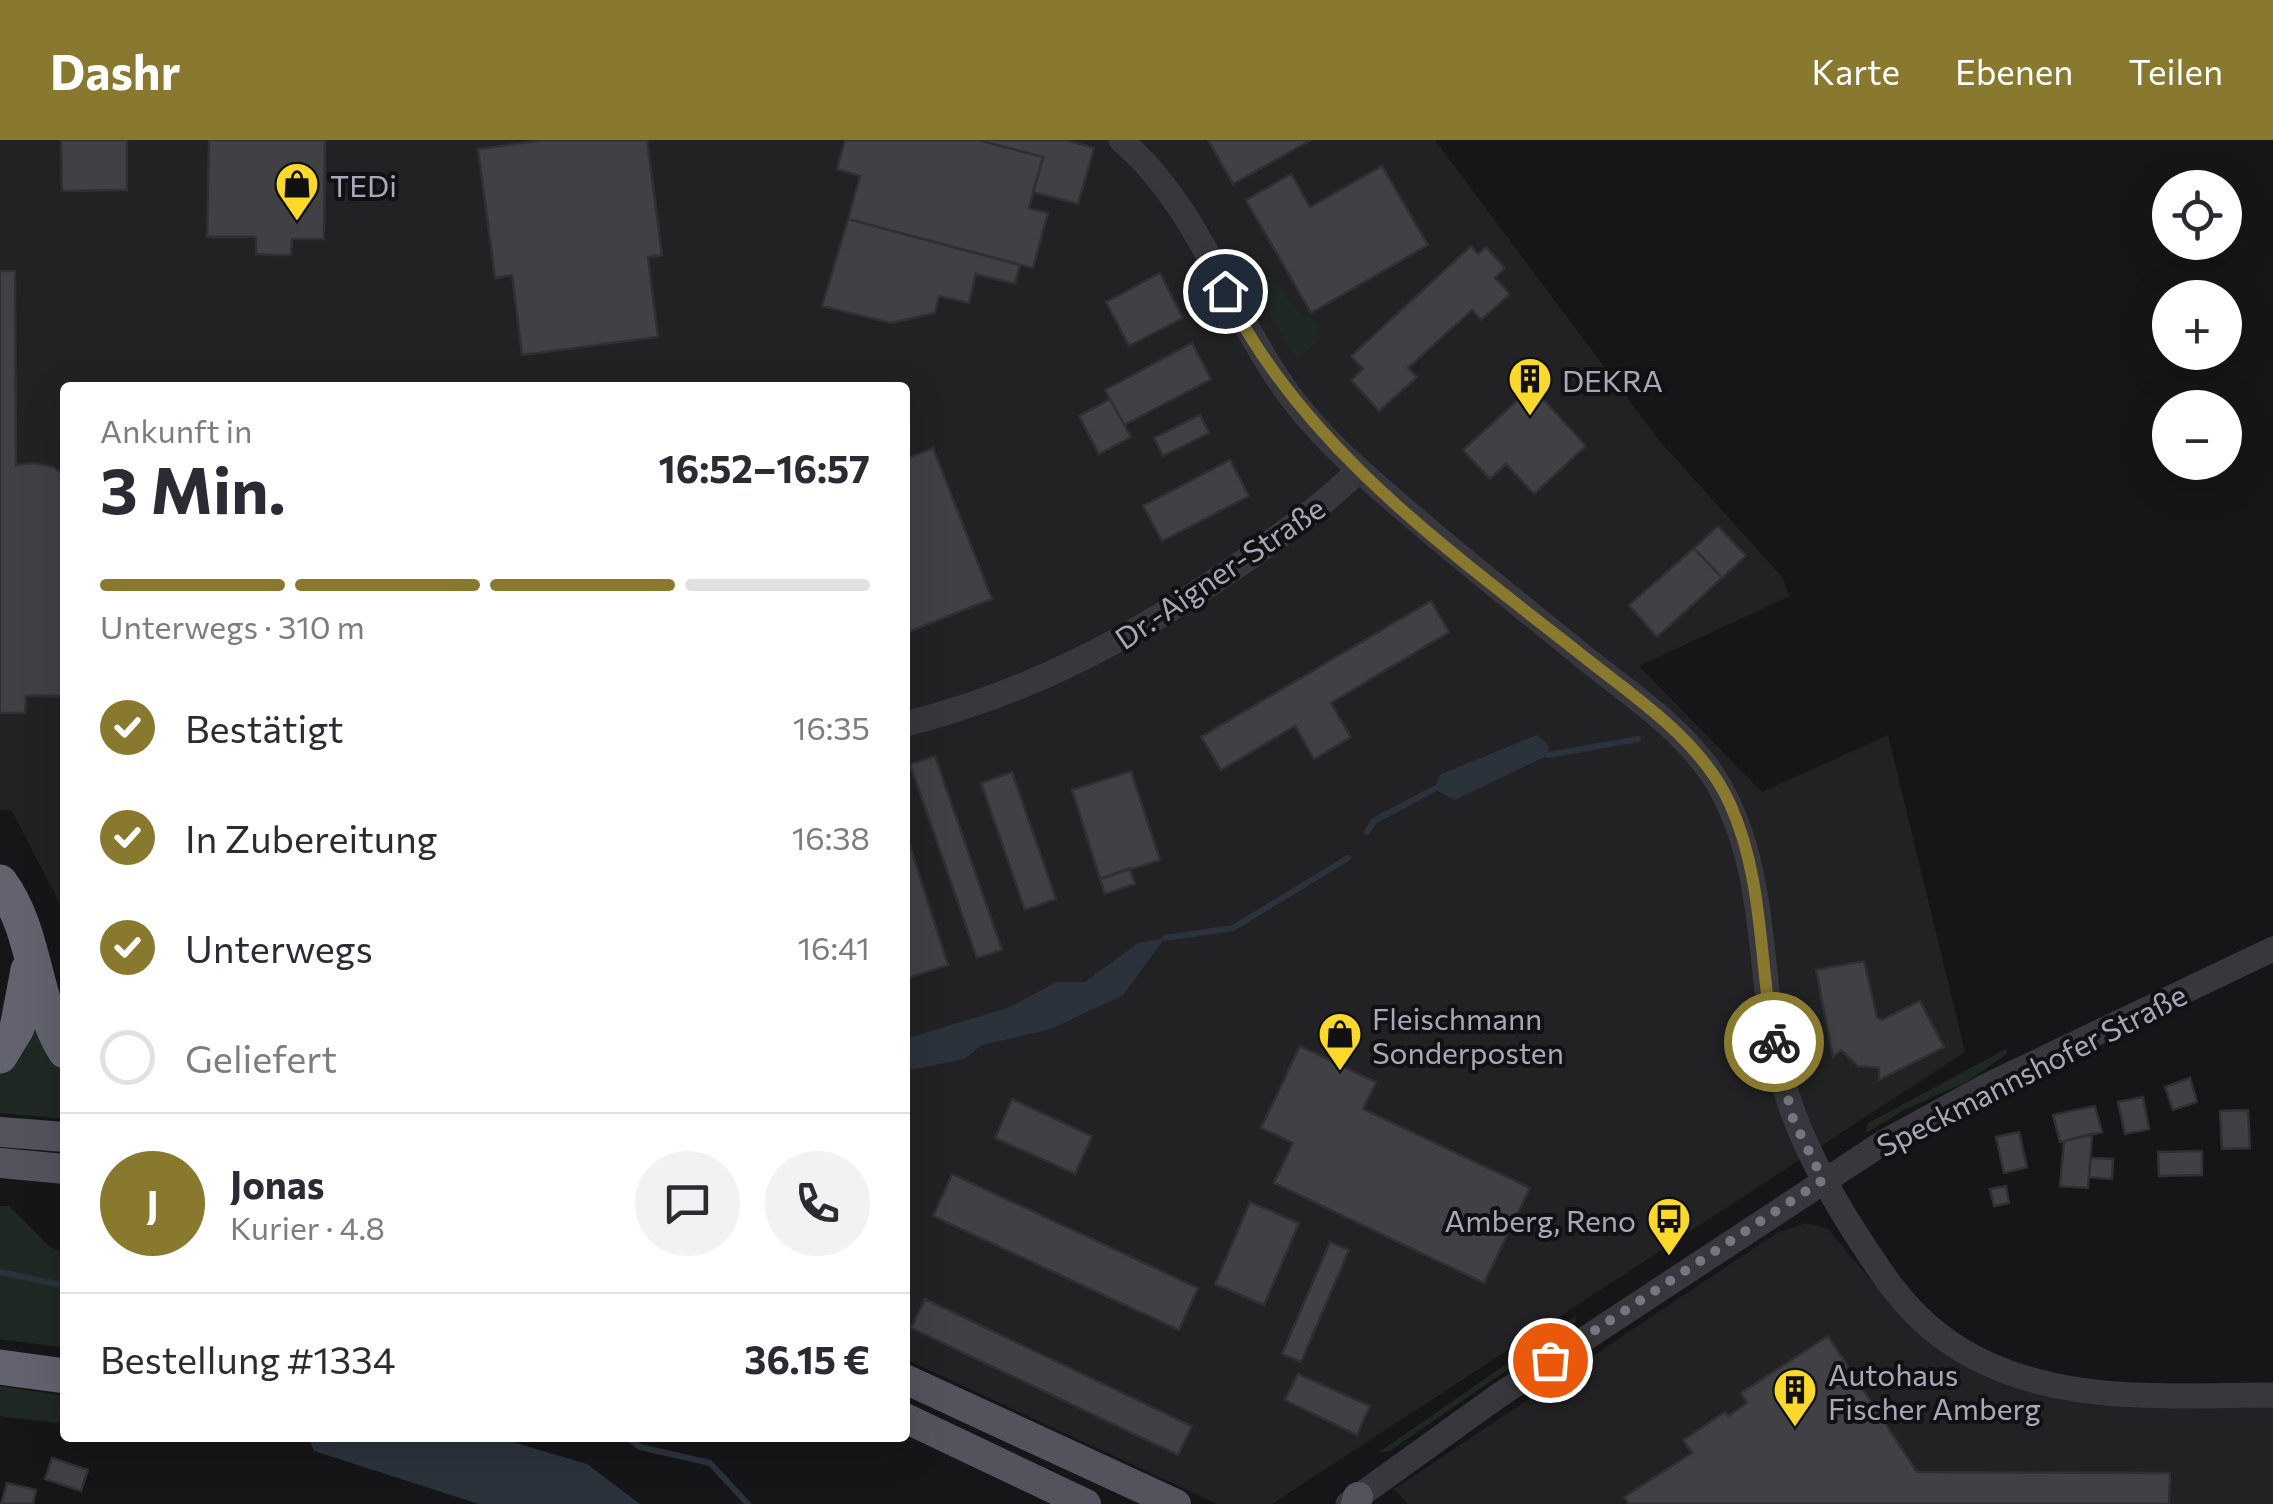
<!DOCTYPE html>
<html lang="de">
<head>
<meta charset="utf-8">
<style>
  body { margin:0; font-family:Commissioner,sans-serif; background:#f2f2f3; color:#2b2b33; height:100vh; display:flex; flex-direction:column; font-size:38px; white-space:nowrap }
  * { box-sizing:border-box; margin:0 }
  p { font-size:32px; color:#7c7c81 }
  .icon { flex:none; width:55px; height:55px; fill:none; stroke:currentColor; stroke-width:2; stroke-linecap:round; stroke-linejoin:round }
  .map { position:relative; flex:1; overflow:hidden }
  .side { position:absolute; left:60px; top:242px; width:850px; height:1060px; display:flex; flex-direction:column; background:#fff; border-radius:10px; box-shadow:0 10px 40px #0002 }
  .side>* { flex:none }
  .fabs { position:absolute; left:2152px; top:30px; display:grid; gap:20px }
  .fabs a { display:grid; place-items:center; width:90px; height:90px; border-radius:50%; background:#fff; box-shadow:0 10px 40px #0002; font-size:50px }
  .pin { position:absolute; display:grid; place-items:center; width:85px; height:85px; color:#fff; margin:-42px; border:5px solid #fff; border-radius:50%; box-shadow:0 2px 10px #0007 }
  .courier { position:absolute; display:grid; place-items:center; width:100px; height:100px; margin:-50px; border:8px solid #88792f; border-radius:50%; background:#fff; color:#222; box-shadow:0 2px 12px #0007 }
  .head em { font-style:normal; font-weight:700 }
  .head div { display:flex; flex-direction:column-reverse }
  .head { display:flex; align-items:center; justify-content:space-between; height:170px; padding:0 40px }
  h1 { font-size:65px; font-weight:700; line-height:75px }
  .bar { display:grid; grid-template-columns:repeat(4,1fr); gap:15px 10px; align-content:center; height:120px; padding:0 40px }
  .bar i { height:12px; border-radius:8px; background:#e1e1e2 }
  .bar .on { background:#88792f }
  .bar p { grid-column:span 4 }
  .line { display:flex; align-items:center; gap:25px; padding:0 40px; border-top:2px solid #e1e1e2 }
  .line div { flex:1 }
  .round { display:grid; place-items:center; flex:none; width:105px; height:105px; border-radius:52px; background:#f2f2f3 }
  ol { padding:0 40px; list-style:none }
  li { display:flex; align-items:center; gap:30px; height:110px }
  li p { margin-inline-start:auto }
  li .icon { padding:10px; border-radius:50%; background:#88792f; color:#fff; stroke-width:4 }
  li:last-child { color:#7c7c81 }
  li i { width:55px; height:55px; border:5px solid #e1e1e2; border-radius:50% }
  header { display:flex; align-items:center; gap:60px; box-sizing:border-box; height:140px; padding:0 50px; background:#88792f; color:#fff }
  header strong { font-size:48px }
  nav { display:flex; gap:55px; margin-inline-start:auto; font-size:35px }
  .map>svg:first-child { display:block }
</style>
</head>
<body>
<header>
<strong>Dashr</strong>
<nav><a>Karte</a><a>Ebenen</a><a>Teilen</a></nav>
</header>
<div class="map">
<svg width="2273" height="1364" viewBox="0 0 2273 1364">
  <rect width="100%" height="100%" fill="#161618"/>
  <!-- built -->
  <path fill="#222225" d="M 0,0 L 1435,0 L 1658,299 L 1782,437 L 1790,456 L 1639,526 L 1762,652 L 1888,595 L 1965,912 L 1272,1364 L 1217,1364 L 905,1219 L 905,248 L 65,248 L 65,774 L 12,671 L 0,670 Z
    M 1807,1083 L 1828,1089 L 1908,1184 L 1955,1218 L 2039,1250 L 2111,1266 L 2273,1267 L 2273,1364 L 1408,1364 L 1394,1349 L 1778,1092 Z"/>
  <!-- green -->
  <path fill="#1f2822" d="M 1266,134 L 1306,179 L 1312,177 L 1320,198 L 1297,221 L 1252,143 Z
    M 32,873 L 65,935 L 65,979 L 0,973 L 0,930 Z
    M 2006,909 L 2007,914 L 1966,942 L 1906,969 L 1866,993 L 1868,983 Z
    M 0,1066 L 9,1066 L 50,1107 L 65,1113 L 65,1208 L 0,1199 Z
    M 1576,1176 L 1575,1183 L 1390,1311 L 1379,1312 Z
    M 0,1246 L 65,1256 L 65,1284 L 0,1276 Z"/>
  <!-- water -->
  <path fill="#2b323c" d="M 1537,595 L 1549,606 L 1548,615 L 1455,660 L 1434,649 L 1441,634 Z
    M 1165,798 L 1123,855 L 1051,889 L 982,905 L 964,919 L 905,931 L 905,899 L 1010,867 L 1056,842 L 1085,842 L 1138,803 Z
    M 309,1298 L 499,1298 L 587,1324 L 640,1364 L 479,1364 L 314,1311 Z"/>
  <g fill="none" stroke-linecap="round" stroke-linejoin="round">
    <!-- stream -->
    <path stroke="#2b323c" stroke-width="6" d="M 1548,615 L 1638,599
      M 1367,692 L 1374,681 L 1434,649
      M 1165,798 L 1233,788 L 1348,718
      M 0,1132 L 65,1146
      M 628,1298 L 640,1307 L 710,1323 L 748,1364"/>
  </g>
  <!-- building -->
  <path fill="#404045" stroke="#303034" stroke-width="2.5" d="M 61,0 L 127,0 L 127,50 L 62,51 Z
    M 209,0 L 325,0 L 324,99 L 292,99 L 291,115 L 275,115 L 256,114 L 256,97 L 207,97 Z
    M 543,0 L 647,0 L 662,115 L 648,117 L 658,197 L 522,215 L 512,135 L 495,138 L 478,9 Z
    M 845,0 L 978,0 L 1043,17 L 1029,68 L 1048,73 L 1033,128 L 848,79 L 860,36 L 837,29 Z
    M 978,0 L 1066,0 L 1094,8 L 1078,64 L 1033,52 L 1043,17 Z
    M 1208,0 L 1311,0 L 1233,44 Z
    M 1382,26 L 1428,105 L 1311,173 L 1246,60 L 1291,34 L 1310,67 Z
    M 848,79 L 1020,125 L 1015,144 L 976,134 L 969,163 L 939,156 L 935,173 L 891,183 L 822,166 Z
    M 1471,106 L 1478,114 L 1486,107 L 1505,128 L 1495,138 L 1510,154 L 1481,180 L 1472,170 L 1408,228 L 1417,237 L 1379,271 L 1351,240 L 1363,229 L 1351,216 Z
    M 0,131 L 15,131 L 16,325 L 34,323 L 53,327 L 65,336 L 65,556 L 26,556 L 25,573 L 0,573 Z
    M 1160,133 L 1183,178 L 1129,206 L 1106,162 Z
    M 1192,203 L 1211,239 L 1124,285 L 1105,250 Z
    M 1532,247 L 1586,306 L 1534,354 L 1506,324 L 1490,339 L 1463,310 Z
    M 1110,259 L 1131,297 L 1099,314 L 1079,276 Z
    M 1200,275 L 1209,293 L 1163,316 L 1154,298 Z
    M 933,308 L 992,459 L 908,492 L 905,483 L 905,319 Z
    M 1230,320 L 1249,356 L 1162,401 L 1143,366 Z
    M 1718,386 L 1746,416 L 1722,438 L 1694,408 Z
    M 1694,408 L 1722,438 L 1657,497 L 1629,465 Z
    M 1431,461 L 1449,492 L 1331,563 L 1351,597 L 1314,619 L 1295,586 L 1221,630 L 1201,597 Z
    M 935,616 L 1002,810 L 977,818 L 910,624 Z
    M 1131,631 L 1160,720 L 1100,739 L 1072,650 Z
    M 1012,632 L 1056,759 L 1025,770 L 981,643 Z
    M 905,690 L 948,825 L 905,839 Z
    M 1130,728 L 1135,744 L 1105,754 L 1100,739 Z
    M 1864,821 L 1877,877 L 1882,880 L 1920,861 L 1944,907 L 1879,940 L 1879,928 L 1858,926 L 1841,910 L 1833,917 L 1816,830 Z
    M 1300,906 L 1376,942 L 1363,969 L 1530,1048 L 1484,1143 L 1274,1043 L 1293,1003 L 1261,988 Z
    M 2190,938 L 2197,962 L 2173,970 L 2165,947 Z
    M 2143,957 L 2149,989 L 2125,994 L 2118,962 Z
    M 1012,959 L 1092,996 L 1075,1034 L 995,998 Z
    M 2095,966 L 2102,992 L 2060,1002 L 2053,975 Z
    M 2248,970 L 2250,1008 L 2222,1009 L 2220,971 Z
    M 2019,992 L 2027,1027 L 2004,1033 L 1996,997 Z
    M 2092,994 L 2088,1048 L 2060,1046 L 2064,1001 Z
    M 2202,1011 L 2202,1035 L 2159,1036 L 2158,1012 Z
    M 2091,1018 L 2113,1019 L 2112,1039 L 2089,1037 Z
    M 952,1034 L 1198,1148 L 1179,1190 L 933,1076 Z
    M 2006,1046 L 2009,1063 L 1994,1066 L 1990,1049 Z
    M 1250,1062 L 1299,1083 L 1264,1165 L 1215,1144 Z
    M 1330,1102 L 1349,1110 L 1301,1222 L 1282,1214 Z
    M 925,1159 L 1192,1286 L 1178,1315 L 911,1188 Z
    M 1828,1196 L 1917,1332 L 2170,1333 L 2169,1364 L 1629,1364 L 1624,1357 L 1692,1313 L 1683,1300 L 1725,1272 L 1728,1276 L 1747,1263 L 1741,1253 Z
    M 1298,1234 L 1370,1266 L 1357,1295 L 1285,1260 Z
    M 52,1318 L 88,1330 L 81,1351 L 45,1339 Z
    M 7,1343 L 36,1350 L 33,1364 L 1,1364 Z"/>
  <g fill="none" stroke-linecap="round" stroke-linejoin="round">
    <!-- minor -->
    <path stroke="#37373d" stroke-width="25" d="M 1121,0 C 1201,68 1231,179 1294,261 C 1330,308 1376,345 1420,383 C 1474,429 1530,473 1585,518 C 1630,554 1682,588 1714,637 C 1763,715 1759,808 1773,896 C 1784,966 1812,1023 1849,1083 C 1875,1124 1902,1168 1942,1197 C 2038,1268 2161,1255 2273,1255
      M 905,584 C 1029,554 1139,494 1243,422 C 1284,393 1322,366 1358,331
      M 1348,1364 L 1498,1256 L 1884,1002 L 1988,945 L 2273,809"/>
    <!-- major -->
    <path stroke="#52535c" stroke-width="30" d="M 0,992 L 65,997
      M 0,1023 L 65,1029
      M 905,1239 L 1176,1364
      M 905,1278 L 1086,1364
      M 1356,1364 L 1358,1357"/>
    <!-- highway -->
    <path stroke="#62636e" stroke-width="35" d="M 0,742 C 37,792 32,858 65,911
      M 0,916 L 17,888 L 28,830
      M 0,1227 L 65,1236"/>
  </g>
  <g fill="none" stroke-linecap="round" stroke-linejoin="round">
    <!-- done -->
    <path stroke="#747681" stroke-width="10" stroke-dasharray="0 18" d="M 1550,1220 L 1823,1040 L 1793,979 L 1774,902"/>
    <!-- route -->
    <path stroke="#88792f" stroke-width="12" d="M 1225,151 C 1303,309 1453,413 1588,520 C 1640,561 1702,602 1730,664 C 1764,739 1759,823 1774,902"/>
  </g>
  <!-- icons -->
  <defs>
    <symbol id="shop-pin" viewBox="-11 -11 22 30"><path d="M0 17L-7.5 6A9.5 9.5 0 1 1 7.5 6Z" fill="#fad92b" stroke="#111113"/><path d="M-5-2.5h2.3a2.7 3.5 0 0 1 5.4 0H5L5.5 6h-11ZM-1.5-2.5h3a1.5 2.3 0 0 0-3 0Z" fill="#111"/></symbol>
    <symbol id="building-pin" viewBox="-11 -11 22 30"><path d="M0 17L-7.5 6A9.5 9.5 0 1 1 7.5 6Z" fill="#fad92b" stroke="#111113"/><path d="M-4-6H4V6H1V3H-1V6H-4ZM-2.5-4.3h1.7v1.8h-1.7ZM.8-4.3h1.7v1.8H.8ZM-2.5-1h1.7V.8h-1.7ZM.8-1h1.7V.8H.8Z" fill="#111"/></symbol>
    <symbol id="bus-pin" viewBox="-11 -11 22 30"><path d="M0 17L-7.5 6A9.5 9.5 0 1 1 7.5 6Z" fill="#fad92b" stroke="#111113"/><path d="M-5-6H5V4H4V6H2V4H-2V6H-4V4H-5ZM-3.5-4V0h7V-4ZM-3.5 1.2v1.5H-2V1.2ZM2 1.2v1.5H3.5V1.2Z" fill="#111"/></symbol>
  </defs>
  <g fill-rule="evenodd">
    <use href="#shop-pin" x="272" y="19" width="50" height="68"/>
    <use href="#building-pin" x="1505" y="214" width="50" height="68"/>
    <use href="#shop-pin" x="1315" y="869" width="50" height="68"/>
    <use href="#bus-pin" x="1644" y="1054" width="50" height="68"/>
    <use href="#building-pin" x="1770" y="1225" width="50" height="68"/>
  </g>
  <g text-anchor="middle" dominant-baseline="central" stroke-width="8" stroke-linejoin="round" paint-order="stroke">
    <!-- poi labels -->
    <g font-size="30" fill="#a7a9b9" stroke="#111113" text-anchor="start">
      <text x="330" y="44">TEDi</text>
      <text x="1562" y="239">DEKRA</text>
      <text x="1372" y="877">Fleischmann<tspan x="1372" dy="34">Sonderposten</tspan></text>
      <text x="1636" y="1079" text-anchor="end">Amberg, Reno</text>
      <text x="1828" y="1233">Autohaus<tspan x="1828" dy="34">Fischer Amberg</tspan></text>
    </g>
    <!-- street labels -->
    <g font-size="30" fill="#a7a9b9" stroke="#111113">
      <text transform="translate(1219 432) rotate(-34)">Dr.-Aigner-Straße</text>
      <text transform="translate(2031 929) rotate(-27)">Speckmannshofer Straße</text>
    </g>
  </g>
</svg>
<div class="fabs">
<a><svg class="icon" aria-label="locate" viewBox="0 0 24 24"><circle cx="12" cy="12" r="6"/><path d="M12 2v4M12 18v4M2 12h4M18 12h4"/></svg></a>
<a>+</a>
<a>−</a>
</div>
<div class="pin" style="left:1550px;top:1220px;background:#ea580c"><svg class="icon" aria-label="bag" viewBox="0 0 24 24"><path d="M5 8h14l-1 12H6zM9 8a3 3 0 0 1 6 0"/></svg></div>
<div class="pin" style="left:1225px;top:151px;background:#1f2937"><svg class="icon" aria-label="home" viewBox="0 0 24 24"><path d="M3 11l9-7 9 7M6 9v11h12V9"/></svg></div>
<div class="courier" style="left:1774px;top:902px"><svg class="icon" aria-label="bike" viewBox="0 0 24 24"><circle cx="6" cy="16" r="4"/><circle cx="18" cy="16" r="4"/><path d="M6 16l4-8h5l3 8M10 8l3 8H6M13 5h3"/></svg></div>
<section class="side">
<div class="head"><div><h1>3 Min.</h1><p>Ankunft in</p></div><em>16:52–16:57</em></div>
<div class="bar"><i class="on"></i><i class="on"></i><i class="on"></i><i></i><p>Unterwegs · 310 m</p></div>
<ol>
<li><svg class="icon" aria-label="check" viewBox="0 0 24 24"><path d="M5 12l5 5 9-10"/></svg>Bestätigt<p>16:35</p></li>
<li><svg class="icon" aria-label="check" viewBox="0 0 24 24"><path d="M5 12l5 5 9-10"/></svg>In Zubereitung<p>16:38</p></li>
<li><svg class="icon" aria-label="check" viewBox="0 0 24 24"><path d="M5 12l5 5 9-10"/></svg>Unterwegs<p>16:41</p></li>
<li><i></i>Geliefert</li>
</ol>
<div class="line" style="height:180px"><b class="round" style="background:#88792f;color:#fff">J</b><div><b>Jonas</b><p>Kurier · 4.8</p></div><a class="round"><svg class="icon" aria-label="chat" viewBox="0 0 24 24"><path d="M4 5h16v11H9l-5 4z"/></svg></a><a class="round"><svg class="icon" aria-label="phone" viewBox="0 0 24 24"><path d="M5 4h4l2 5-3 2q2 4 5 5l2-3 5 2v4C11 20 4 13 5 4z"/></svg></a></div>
<div class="line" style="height:130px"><div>Bestellung #1334</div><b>36.15 €</b></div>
</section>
</div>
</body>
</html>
